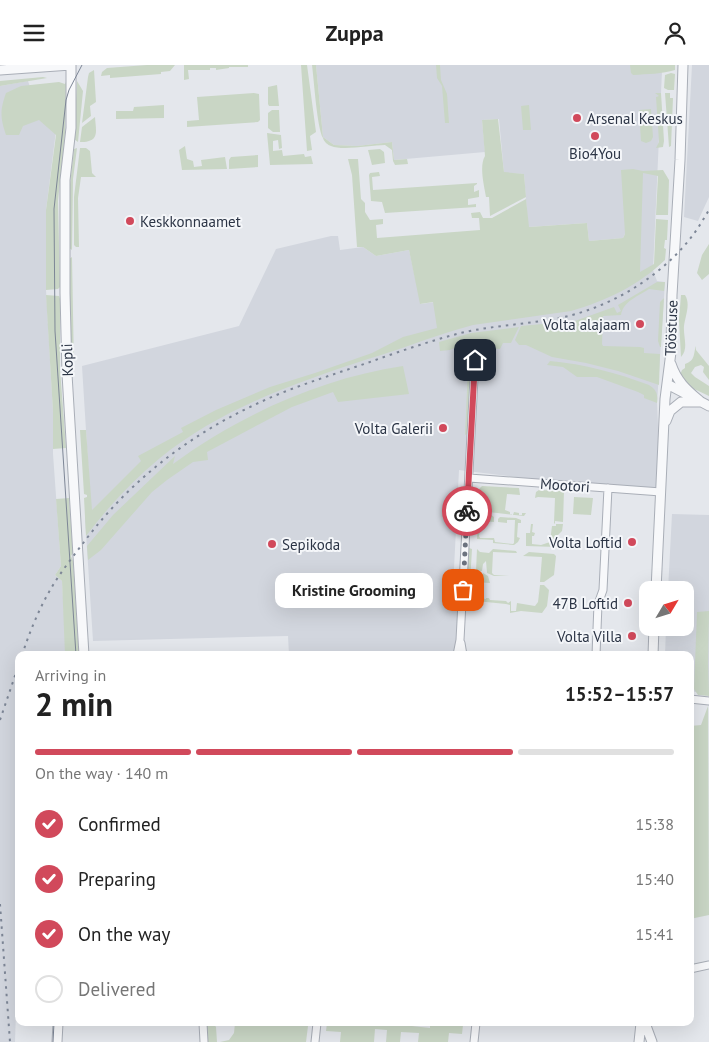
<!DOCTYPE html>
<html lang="en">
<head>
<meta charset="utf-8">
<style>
  body { margin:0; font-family:"PT Sans",sans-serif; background:#f2f2f2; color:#222; height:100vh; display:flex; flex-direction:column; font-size:19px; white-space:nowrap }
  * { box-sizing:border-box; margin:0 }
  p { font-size:16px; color:#767676 }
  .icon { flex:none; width:28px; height:28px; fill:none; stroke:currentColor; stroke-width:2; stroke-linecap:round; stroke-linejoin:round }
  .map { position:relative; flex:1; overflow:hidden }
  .sheet { position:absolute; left:15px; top:586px; width:679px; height:375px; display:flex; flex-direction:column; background:#fff; border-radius:10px; box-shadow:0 5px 20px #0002 }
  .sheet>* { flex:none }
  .needle { width:32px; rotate:52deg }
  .controls { position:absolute; left:639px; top:516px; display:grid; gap:10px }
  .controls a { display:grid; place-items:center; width:55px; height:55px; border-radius:10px; background:#fff; box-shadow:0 5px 20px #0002; font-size:25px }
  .pin { position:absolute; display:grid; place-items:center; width:42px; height:42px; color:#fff; margin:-21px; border-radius:10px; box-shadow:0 2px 8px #0006 }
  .courier { position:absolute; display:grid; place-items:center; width:50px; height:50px; margin:-25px; border:4px solid #d1495b; border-radius:50%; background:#fff; color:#222; box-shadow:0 1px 6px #0007 }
  .bubble { position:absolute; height:35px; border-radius:10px; background:#fff; box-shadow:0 5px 20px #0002; font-size:16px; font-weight:600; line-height:35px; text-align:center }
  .summary em { font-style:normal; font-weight:600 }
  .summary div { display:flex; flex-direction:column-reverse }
  .summary { display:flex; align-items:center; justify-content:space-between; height:85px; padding:0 20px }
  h1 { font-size:32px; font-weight:600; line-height:38px }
  .bar { display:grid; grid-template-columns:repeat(4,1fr); gap:8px 5px; align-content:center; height:60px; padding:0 20px }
  .bar i { height:6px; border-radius:4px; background:#e0e0e0 }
  .bar .active { background:#d1495b }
  .bar p { grid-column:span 4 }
  ol { padding:0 20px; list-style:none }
  li { display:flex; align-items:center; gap:15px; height:55px }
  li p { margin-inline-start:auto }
  li .icon { padding:5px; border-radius:50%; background:#d1495b; color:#fff; stroke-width:4 }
  li:last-child { color:#767676 }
  li i { width:28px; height:28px; border:2px solid #e0e0e0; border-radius:50% }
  header { display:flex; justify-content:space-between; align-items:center; height:65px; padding:0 20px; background:#fff; font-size:22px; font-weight:600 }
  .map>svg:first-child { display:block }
</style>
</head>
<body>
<header><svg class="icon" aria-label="menu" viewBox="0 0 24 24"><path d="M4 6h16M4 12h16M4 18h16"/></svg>Zuppa<svg class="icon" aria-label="person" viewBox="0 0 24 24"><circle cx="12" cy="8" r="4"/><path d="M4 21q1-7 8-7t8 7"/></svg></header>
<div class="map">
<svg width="709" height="977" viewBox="0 0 709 977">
  <rect width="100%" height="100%" fill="#e4e7ec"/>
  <!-- built -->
  <path fill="#d2d6de" d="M 316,0 L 632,0 L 662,6 L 653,205 L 657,216 L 665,217 L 657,338 L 661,427 L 608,423 L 459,405 L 452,543 L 462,541 L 460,590 L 289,590 L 288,571 L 93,576 L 85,453 L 91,446 L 82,301 L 239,261 L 276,184 L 331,171 L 338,171 L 340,185 L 363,182 L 376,191 L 409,185 L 421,239 L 640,207 L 639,189 L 625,169 L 623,173 L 589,176 L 587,158 L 528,162 L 524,109 L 504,108 L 499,54 L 482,55 L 485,87 L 394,95 L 392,77 L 357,81 L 334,80 L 323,72 Z
    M 692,0 L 709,0 L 709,132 L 698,156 L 684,152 Z
    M 28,16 L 30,22 L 61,26 L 46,145 L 46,225 L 53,347 L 53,389 L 61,501 L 55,510 L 62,516 L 66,583 L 65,590 L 19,590 L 19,857 L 15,977 L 0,977 L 0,21 Z
    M 672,449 L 709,450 L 709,629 L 690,626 L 690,590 L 665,590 L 666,563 L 685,562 L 685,525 L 668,525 Z"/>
  <!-- green -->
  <path fill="#c9d6c5" d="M 147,0 L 175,0 L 170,6 L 161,7 L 161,9 L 110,13 L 110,10 L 101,11 L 102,7 L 107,3 Z
    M 184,0 L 252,0 L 248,0 L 248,2 L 229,2 L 229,3 L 216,5 L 216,3 L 210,3 L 210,5 L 188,5 L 189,14 L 184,15 Z
    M 301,0 L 307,0 L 316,67 L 310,71 L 312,85 L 307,86 Z
    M 312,0 L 316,0 L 323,72 L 334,80 L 357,81 L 392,77 L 394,95 L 407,94 L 408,99 L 395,100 L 393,96 L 392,85 L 385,80 C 371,80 343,86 331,81 C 328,80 324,77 323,73 C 317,63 314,15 312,0 Z
    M 436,0 L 440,0 L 441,15 L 447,29 L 449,58 L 445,58 L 442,21 L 437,13 Z
    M 630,0 L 675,0 L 675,5 C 662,9 648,9 633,10 L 631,8 Z
    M 94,5 L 96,37 L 90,41 L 91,51 L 82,58 L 88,12 L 89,8 Z
    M 671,8 L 675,9 L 674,25 L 668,25 L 664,23 L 665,10 Z
    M 43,12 L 47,13 L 0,21 L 0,16 Z
    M 77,16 L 83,26 L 78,77 L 74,74 Z
    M 59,17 L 65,19 L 66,17 L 65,68 L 58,136 L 60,222 L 58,224 L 46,225 L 46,145 L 56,70 L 39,55 L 23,61 L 19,70 L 6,70 C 0,52 0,45 6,28 L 21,21 Z
    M 277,20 L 279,41 L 269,41 L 268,39 L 268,22 Z
    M 254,28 L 259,29 L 260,55 L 258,57 L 187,62 L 187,56 L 199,55 L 197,32 Z
    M 655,28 L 661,28 L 664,76 L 663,82 L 656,83 L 659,77 L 656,32 L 659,31 Z
    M 665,28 L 670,28 L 670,33 L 673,33 L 671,81 L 669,82 Z
    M 164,40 L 164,53 L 116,54 L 116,46 L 133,46 L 134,42 Z
    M 529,40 L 531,65 L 523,65 L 521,41 Z
    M 651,44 L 653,72 L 651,76 L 646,78 L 641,76 L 639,45 Z
    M 272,45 L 279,45 L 280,67 L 273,67 L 268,63 L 268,48 Z
    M 95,52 C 96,67 100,77 80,77 L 82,62 Z
    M 498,54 L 504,107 L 524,109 L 526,132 L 490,151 L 489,132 L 486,132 C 484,120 479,101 485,91 L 482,55 Z
    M 267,68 L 281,70 L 282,83 L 279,84 L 278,75 L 273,76 L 273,86 L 282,85 L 283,91 L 304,89 L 305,92 L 311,91 L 313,99 L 270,100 Z
    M 185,81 L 187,94 L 193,96 L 194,102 L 202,101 L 201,95 L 225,92 L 227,104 L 182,105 L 179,85 Z
    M 77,83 L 73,114 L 72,185 L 68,182 L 68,137 L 74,84 Z
    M 80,83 L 86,83 L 90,86 L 92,108 L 96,112 L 81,112 L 78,133 L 79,182 L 76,182 L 74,180 L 74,132 Z
    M 380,84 L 384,87 L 385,98 L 372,100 L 368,85 Z
    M 258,90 L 258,102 L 229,104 L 229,95 L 231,92 Z
    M 348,94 L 358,94 L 361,134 L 365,138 L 365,147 L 370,155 L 383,154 L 383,159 L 376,160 L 377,173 L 480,165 L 479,153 L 472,153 L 471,148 L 480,147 L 483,153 L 492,153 L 526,134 L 529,162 L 587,158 L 589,176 L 623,173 L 625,169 L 621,105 L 633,104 L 643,106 L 663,105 L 669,115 L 668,150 L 656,150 L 658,111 L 643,108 L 640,207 L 654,199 L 656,154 L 668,155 L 667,175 L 665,175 L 664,183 L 666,184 L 665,195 C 639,220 606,236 571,246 L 473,260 L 459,264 C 428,273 399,285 368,294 C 295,318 220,344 160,393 C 132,416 108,442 86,471 L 84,433 L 87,432 L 87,430 L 84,429 L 80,365 L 86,365 L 92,445 L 141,396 L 138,391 L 183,367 L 181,363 L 216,345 L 270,322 L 315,308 L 372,288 L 403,272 L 437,263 L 433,237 L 420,239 L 409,185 L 376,191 L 363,182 L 357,182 L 352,110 Z
    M 379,107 L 380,111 L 372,112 L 373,125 L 477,118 L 477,119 L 474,121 L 474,127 L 479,125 L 479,132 L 468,134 L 468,140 L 476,139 L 476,142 L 385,148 L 382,137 L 371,136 L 369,110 L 370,108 Z
    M 709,179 L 709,209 L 702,215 L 697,208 L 702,190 Z
    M 72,192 L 74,304 L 70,300 L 69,194 Z
    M 657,217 L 665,217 L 664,226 L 649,224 C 639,231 623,236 621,250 L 603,251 L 602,279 L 603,281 L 640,282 L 644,283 L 644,288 L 660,289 L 659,320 L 618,306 L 586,298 L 552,292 L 526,280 L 519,280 L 515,275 L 521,261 L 575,256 L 614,242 L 617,248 L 621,246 L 618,240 Z
    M 46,230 L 59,231 L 60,234 L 60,304 L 66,383 L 53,384 L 53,347 Z
    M 681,230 L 685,230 C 691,239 685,252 684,261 C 683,271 689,284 681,292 L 679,255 Z
    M 664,233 L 661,282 L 660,282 L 658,276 L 660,237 Z
    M 519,262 L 511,278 L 503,278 L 500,284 L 487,283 L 472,275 L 450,285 L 440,286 L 439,277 L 471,268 Z
    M 696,281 L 696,285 L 709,301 L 709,315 L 703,307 L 704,302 L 701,300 L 695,302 L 691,308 L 695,312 L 709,321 L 709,331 L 692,323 L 680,310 L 682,305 L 685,303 L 685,299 C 696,295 693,289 696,281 Z
    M 550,296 C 584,299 617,308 649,320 C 657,325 658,330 657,338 L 644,333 L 644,330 L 638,327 L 597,312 L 577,312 L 563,302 L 547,300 Z
    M 471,300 L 468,368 L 465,370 L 468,303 Z
    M 403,301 L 409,329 L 338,337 L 333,327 L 292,342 L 207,387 L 208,395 L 193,397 L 167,415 L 152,427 L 101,485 L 88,495 L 87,481 L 113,450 L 175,391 L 173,399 C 238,351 321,313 403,301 Z
    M 482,421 L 519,423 L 520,430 L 507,429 L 505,445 L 510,447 L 510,449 L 513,450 L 514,447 L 519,448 L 519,450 L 522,450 L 522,448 L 526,448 L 524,451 L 480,446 L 478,444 L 479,424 Z
    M 539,425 L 564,426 L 563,457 L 555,456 L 555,459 L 554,458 L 555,433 L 538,432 L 535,433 L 536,427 Z
    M 574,432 L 593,433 L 591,450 L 573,449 Z
    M 69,433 L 73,488 L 71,491 L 73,496 L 79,590 L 65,590 L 62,516 L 55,510 L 61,501 L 56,434 Z
    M 480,448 L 491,450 L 494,452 L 494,457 L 480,456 L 481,461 L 479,471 L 480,473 L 494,473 L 495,477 L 513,479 L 514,478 L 515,455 L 507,455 L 507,458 L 498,457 L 498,454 L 500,452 L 516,453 L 521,455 L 521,458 L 518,458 L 517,472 L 520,473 L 518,477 L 514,480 L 493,478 L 493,475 L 477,474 L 478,455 L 480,453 Z
    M 531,459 L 533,459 L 532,467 L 535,468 L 534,471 L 532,471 L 532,479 L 541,480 L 550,477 L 552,461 L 556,461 L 556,459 L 563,459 L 562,466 L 558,470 L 557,482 L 526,481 L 526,468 L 530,468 Z
    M 469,483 L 472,484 L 469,535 L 466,530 Z
    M 477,484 L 480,487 L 489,488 L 493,484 L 516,486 L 517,488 L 493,487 L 492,508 L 494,510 L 509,511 L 494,511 L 487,508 L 486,496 L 483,499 L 482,506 L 476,506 Z
    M 529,487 L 554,489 L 556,491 L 554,510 L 544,517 L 540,517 L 542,492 L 523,491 Z
    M 483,508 L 488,511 L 490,518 L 475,517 L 475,532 L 486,534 L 486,533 L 489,533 L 490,535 L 506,536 L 508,538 L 511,536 L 511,546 L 516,546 L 517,538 L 535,541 L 538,537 L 540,520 L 544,520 L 549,525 L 547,541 L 542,548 L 521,546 L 510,548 L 510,540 L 506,539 L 476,536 L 474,535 L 475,513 L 480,514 Z
    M 709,546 L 708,599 L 709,631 L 698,630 L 694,624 L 697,547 Z
    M 708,641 L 709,850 L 690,854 L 690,661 L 701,660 Z
    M 213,958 L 216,962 L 217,977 L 208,977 L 207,961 Z
    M 235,958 L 291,958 L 308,961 L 306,977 L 220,977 L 229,975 L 234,968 Z
    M 327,958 L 346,960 L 347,958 L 388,958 L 388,960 L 400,960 L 400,958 L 402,958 L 403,960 L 430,963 L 430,961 L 434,961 L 434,958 L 451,958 L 451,959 L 463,960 L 462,969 L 449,968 L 448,977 L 418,977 L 419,968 L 401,967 L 400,977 L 386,977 L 387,965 L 375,964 L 374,977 L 340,977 L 341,967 L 326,966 Z"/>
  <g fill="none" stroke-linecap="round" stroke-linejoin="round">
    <defs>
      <path id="minor" d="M 469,413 L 661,427
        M 461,578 L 463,590
        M 457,590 L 460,575 L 475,295
        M 596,590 L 598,539 L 603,525 L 608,423
        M 690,634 L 709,636
        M 690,904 L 709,900
        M 203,958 L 204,977
        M 315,977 L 317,958
        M 474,977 L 476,958"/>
      <path id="tertiary" d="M 71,0 L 71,63 L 65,115 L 65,228 L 67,309 L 84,590
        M 0,5 L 71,0
        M 671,299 C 677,317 687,325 701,337
        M 667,319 L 709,341
        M 666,356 L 670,346 L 681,337 L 701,337
        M 656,525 L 665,334 L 671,287 L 672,230 L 680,95 L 683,0
        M 653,590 L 654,562
        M 645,958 L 652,977
        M 57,977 L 58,958
        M 639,977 L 641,958"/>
    </defs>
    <!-- minor casing -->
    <use href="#minor" stroke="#a9aeb7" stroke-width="9"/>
    <!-- tertiary casing -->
    <use href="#tertiary" stroke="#a9aeb7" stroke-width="11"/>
    <!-- minor -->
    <use href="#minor" stroke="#f7f8fa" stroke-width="7"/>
    <!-- tertiary -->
    <use href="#tertiary" stroke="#f7f8fa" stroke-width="9"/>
    <!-- tram -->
    <path stroke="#7d8696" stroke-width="1" d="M 76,590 L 55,266 L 54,144 L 66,35 L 69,25 L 82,0
      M 53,977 L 54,958"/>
    <!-- rail -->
    <path stroke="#7d8696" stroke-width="2" stroke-dasharray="2.5 5" stroke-linecap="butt" d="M 22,590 C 29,569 38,546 49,527 C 59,509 72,493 84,477 C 137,406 207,357 289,325 C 315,315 341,307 367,298 C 395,288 424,278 453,270 C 489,260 527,260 564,252 C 613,241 662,211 693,170 C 699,162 704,153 709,145
      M 0,655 L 19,599
      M 0,839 L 10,977"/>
  </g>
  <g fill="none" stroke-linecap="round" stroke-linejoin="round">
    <!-- done -->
    <path stroke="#6c737f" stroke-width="5" stroke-dasharray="0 9" d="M 463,525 L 467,446"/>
    <!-- route -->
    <path stroke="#d1495b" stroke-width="6" d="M 467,446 L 475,295"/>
  </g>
  <!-- markers -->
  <g fill="#d1495b" stroke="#f4f6f9" stroke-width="2">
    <circle cx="577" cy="53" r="5"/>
    <circle cx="595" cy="71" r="5"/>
    <circle cx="130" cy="156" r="5"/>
    <circle cx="640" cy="259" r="5"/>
    <circle cx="443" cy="363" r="5"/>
    <circle cx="632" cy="477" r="5"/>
    <circle cx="272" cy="479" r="5"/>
    <circle cx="628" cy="538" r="5"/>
    <circle cx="632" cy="571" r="5"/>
  </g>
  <g text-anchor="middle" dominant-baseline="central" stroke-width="4" stroke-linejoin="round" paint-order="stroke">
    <!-- poi labels -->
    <g font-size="15" fill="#2b3445" stroke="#f4f6f9" text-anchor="end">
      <text x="587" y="53" text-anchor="start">Arsenal Keskus</text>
      <text x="595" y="88" text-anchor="middle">Bio4You</text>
      <text x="140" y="156" text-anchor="start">Keskkonnaamet</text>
      <text x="630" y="259">Volta alajaam</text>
      <text x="433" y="363">Volta Galerii</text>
      <text x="622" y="477">Volta Loftid</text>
      <text x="282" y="479" text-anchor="start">Sepikoda</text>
      <text x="618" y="538">47B Loftid</text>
      <text x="622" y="571">Volta Villa</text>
    </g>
    <!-- street labels -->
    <g font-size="15" fill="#2b3445" stroke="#f4f6f9">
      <text transform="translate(671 263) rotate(-88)">Tööstuse</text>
      <text transform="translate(67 295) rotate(-92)">Kopli</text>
      <text transform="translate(565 420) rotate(4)">Mootori</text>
    </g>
  </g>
</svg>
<div class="controls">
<a><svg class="needle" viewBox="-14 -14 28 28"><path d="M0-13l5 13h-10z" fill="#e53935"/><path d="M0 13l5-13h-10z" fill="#767676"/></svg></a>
</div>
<div class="pin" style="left:463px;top:525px;background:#ea580c"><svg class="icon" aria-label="bag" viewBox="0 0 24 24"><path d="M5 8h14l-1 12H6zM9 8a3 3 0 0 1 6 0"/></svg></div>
<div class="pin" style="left:475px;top:295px;background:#1f2937"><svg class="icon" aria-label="home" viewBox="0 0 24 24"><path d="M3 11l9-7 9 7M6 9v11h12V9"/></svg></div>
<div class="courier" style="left:467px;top:446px"><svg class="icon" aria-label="bike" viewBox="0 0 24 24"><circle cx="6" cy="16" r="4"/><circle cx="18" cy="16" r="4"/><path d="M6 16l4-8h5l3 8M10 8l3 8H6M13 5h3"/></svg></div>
<div class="bubble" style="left:275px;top:508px;width:158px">Kristine Grooming</div>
<section class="sheet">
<div class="summary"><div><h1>2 min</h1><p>Arriving in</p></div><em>15:52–15:57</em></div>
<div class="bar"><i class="active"></i><i class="active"></i><i class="active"></i><i></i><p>On the way · 140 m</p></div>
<ol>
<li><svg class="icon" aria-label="check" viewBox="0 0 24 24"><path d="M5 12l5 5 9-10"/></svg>Confirmed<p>15:38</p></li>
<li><svg class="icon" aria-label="check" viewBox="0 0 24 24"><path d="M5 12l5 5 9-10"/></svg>Preparing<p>15:40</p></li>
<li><svg class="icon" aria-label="check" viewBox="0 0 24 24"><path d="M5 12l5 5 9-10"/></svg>On the way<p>15:41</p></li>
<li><i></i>Delivered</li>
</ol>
</section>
</div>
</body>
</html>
